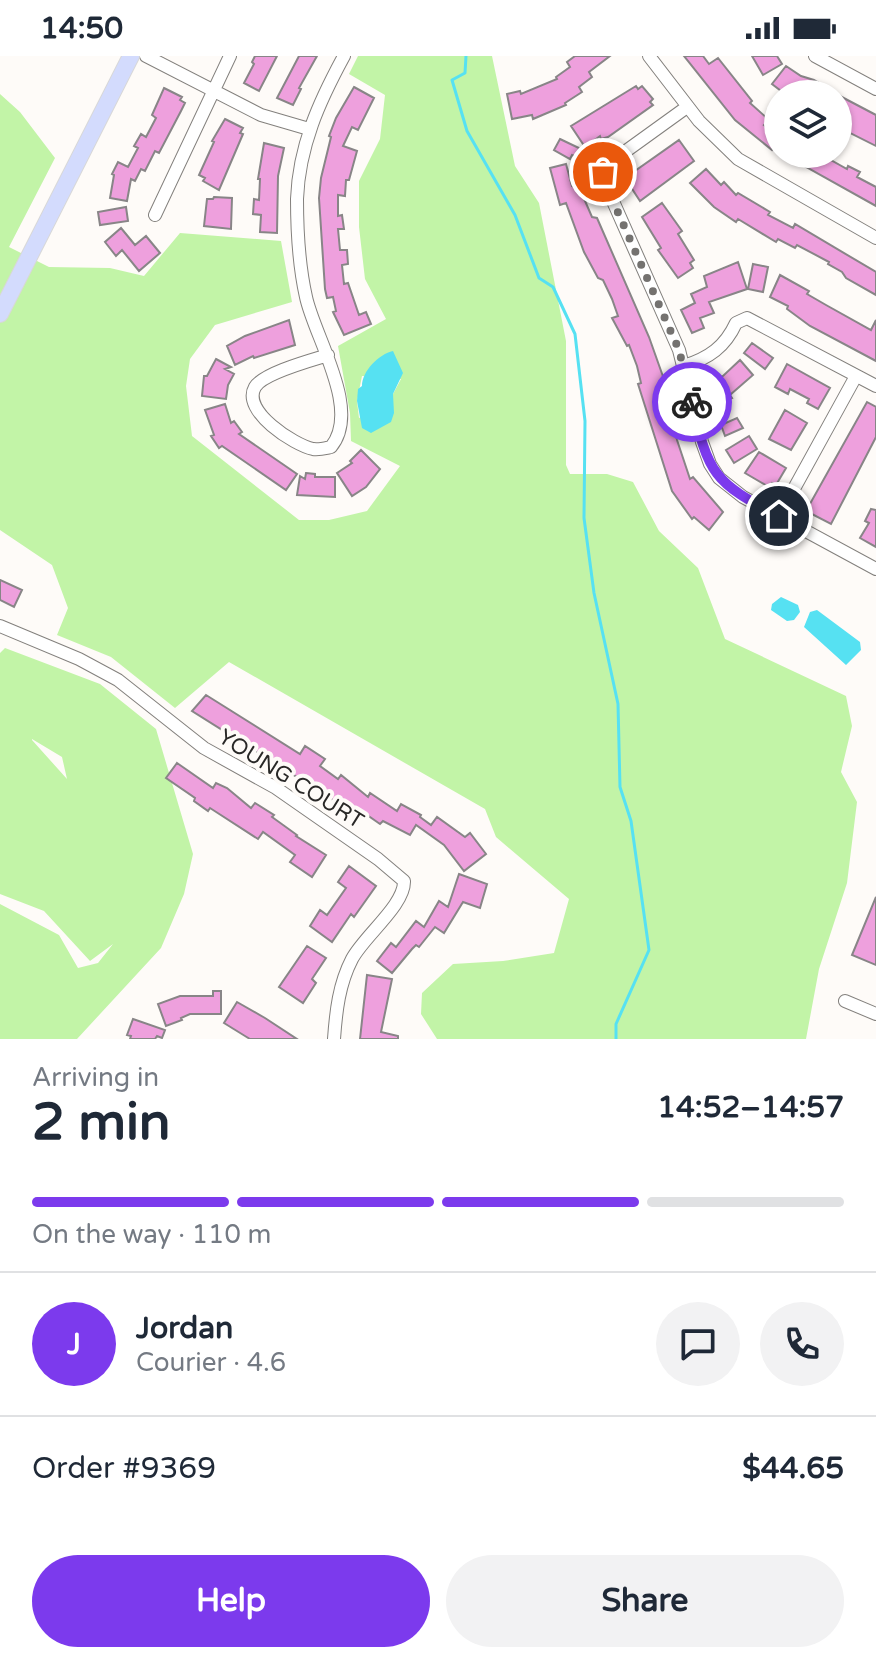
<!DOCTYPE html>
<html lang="en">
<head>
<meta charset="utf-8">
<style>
  body { margin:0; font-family:"Varela Round",sans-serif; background:#f2f2f3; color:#1f2937; height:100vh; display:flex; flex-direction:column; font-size:30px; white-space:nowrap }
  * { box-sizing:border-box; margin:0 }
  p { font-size:26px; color:#747a83 }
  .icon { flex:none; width:44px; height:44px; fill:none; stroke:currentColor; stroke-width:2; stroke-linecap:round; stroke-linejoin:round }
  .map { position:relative; height:983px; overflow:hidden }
  .drawer { display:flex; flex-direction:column; background:#fff; flex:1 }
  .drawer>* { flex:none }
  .buttons { position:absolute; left:764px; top:24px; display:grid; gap:16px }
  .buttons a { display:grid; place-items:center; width:88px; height:88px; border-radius:50%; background:#fff; box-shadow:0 2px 6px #0004; font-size:40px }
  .pin { position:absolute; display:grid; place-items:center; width:68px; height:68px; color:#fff; margin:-34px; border:4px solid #fff; border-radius:50%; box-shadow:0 2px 8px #0007 }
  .courier { position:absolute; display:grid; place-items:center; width:80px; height:80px; margin:-40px; border:6px solid #7c3aed; border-radius:50%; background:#fff; color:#222; box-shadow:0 2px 10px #0007 }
  .summary em { font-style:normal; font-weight:700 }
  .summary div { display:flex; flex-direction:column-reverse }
  .summary { display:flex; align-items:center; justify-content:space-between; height:136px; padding:0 32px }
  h1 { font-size:52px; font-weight:700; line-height:60px }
  .bar { display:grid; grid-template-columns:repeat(4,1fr); gap:12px 8px; align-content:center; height:96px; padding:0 32px }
  .bar i { height:10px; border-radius:6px; background:#e0e1e3 }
  .bar .active { background:#7c3aed }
  .bar p { grid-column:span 4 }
  .line { display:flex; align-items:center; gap:20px; padding:0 32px; border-top:2px solid #e0e1e3 }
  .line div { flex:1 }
  .round { display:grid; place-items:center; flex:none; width:84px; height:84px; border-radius:42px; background:#f2f2f3 }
  .button { display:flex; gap:16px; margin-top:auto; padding:16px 32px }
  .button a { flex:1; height:92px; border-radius:48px; background:#7c3aed; color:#fff; font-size:32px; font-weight:700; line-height:92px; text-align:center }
  .button a+a { background:#f2f2f3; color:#1f2937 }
  .status { display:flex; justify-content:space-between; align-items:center; height:56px; padding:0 40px; background:#fff; direction:ltr }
  .status svg { height:22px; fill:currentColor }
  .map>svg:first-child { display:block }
</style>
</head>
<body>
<div class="status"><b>14:50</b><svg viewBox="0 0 49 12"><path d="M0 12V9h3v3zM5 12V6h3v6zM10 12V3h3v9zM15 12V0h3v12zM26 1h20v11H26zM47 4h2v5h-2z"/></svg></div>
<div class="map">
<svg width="876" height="983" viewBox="0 0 876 983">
  <rect width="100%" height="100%" fill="#fefbf8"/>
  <!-- green -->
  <path fill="#c2f4a7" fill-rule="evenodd" d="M 358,0 L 492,0 L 515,110 L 539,147 L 566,285 L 566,409 L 570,418 L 607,418 L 633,426 L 659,475 L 698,512 L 725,583 L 846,640 L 852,670 L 841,716 L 857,746 L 847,827 L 819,913 L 806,983 L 437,983 L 421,958 L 422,937 L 453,908 L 503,905 L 554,897 L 569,843 L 496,781 L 485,753 L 229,606 L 175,652 L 111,601 L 57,579 L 68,552 L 52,509 L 0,474 L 0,38 L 20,56 L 55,102 L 9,191 L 49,211 L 110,212 L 144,220 L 180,177 L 281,185 L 292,246 L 215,269 L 190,303 L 186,330 L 192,380 L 299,464 L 329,464 L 367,455 L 400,410 L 351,385 L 350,357 L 338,290 L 386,263 L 365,223 L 359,171 L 359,125 L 380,83 L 385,39 L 349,18 ZM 362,320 L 401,323 L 393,338 L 392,348 L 359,362 L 357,345 Z
    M 5,592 L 100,628 L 156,673 L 193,798 L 184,838 L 161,892 L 77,983 L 0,983 L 0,848 L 59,879 L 78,912 L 98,907 L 113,888 L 90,905 L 44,855 L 0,838 L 0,597 ZM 32,683 L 62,701 L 67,723 L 32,684 Z"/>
  <!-- water -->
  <path fill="#56e1f2" d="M 393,295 L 403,317 L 393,338 L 394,357 L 391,366 L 371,377 L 362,372 L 357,345 L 358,333 L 362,330 C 362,315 379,298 393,295 Z
    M 781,541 L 798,549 L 800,556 L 794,564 L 787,565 L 771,554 L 772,548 Z
    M 817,554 L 860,586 L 861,594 L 846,609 L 804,571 L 810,556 Z"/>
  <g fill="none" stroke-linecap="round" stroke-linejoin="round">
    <!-- stream -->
    <path stroke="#56e1f2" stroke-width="3" d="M 466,0 L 465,17 L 452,24 L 467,75 L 515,159 L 539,222 L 553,231 L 575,278 L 585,365 L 584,462 L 594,537 L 618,648 L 620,731 L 631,765 L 649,894 L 616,968 L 616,983"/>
  </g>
  <!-- building -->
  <path fill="#eea0dd" stroke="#888587" stroke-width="2" d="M 255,0 L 277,0 L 259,35 L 244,27 L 254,8 L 252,6 Z
    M 299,0 L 317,0 L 299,32 L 301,33 L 293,49 L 277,42 Z
    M 575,0 L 610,0 L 589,16 L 592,21 L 579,31 L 582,36 L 565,47 L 566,49 L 533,63 L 532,59 L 512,63 L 507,38 L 520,35 L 521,38 L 557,23 L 556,21 L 570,11 L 567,6 Z
    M 684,0 L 703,0 L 709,8 L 718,2 L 752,45 L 750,47 L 769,64 L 764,69 L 778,79 L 778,87 L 772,94 L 735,64 Z
    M 752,0 L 777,0 L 782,8 L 763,19 Z
    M 786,10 L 801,20 L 814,24 L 837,38 L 785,38 L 772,28 Z
    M 636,30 L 638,33 L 642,30 L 653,43 L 650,46 L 653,49 L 608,81 L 601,83 L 600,80 L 585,91 L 571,70 Z
    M 354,31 L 374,42 L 358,74 L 352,71 L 343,90 L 357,95 L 349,124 L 346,124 L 345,140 L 338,139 L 338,160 L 342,159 L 344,173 L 338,173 L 340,194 L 347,194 L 348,208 L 342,209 L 344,228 L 348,227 L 359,259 L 366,256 L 371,268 L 344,279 L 333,256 L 336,255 L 333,241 L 327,242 L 325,233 L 319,142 L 321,122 L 331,81 L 329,80 L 336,62 Z
    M 164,32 L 182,41 L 180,44 L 185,47 L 181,55 L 159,97 L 155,95 L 145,115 L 141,113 L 135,125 L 131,123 L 127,145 L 110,142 L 114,119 L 112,118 L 118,106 L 128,111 L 138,92 L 134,90 L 141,78 L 146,81 L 156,62 L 152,59 Z
    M 838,39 L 876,59 L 876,90 L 838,71 Z
    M 225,63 L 243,72 L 240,77 L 243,78 L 219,134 L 203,125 L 205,122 L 199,119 L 214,86 L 212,85 Z
    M 560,83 L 581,93 L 577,101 L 572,99 L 570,103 L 554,94 Z
    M 679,84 L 694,105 L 640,145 L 625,122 Z
    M 264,87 L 284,92 L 278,120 L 277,177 L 260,176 L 261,159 L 253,158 L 254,143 L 259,144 L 260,123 L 258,123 Z
    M 783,98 L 820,98 L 847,113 L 848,110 L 860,116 L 857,121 L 876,131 L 876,150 Z
    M 566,108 L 572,130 L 579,131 L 592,161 L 597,162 L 649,281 L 666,329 L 677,384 L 690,423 L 693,421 L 723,456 L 709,474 L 694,461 L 692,463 L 672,435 L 638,328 L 641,327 L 637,310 L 629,289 L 627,290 L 612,262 L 618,260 L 612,243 L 603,224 L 598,222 L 584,196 L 566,147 L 560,149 L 550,112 Z
    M 706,113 L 721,129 L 724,126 L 736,139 L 738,137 L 770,156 L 768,159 L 793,172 L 795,168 L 876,216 L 876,239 L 846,222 L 842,216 L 828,208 L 829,206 L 797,189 L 795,192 L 778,183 L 776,186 L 738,163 L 736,166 L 714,151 L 690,127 Z
    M 214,141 L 232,142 L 231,173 L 204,170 L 207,143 L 213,143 Z
    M 662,147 L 682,175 L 678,178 L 694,204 L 690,207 L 693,212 L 678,222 L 658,194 L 661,192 L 642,161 Z
    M 126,151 L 128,165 L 100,169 L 98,156 Z
    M 121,172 L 135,189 L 146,180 L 160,197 L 139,215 L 122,194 L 116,200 L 105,186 Z
    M 738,206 L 747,233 L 709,246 L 714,257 L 700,262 L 704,272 L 692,277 L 681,254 L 695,247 L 691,238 L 707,231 L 704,220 Z
    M 753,208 L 768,211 L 763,236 L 748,233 Z
    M 780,219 L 809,235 L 807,238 L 826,249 L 871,274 L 876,264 L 876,305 L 810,270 L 787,253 L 788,250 L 770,241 Z
    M 289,264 L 295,289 L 254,302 L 253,300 L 235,309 L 227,290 L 245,280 Z
    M 752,287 L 773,302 L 765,313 L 744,297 Z
    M 216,303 L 231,311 L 225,313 L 234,318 L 228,329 L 226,343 L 202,340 L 204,320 L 207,320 Z
    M 740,304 L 753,319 L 730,339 L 732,342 L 720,347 L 710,325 L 723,320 Z
    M 787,308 L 830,332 L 818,353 L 807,347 L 809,343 L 790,333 L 788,338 L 775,331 Z
    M 867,346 L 876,351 L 876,381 L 831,468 L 806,455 Z
    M 225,348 L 231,367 L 234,365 L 242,376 L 239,378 L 297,418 L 286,434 L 222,390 L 219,392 L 211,380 L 214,379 L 205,354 Z
    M 785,354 L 807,367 L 791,394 L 769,383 Z
    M 737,362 L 743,372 L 725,380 L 721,369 Z
    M 749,380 L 757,393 L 734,407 L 726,394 Z
    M 361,394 L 380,413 L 366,431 L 352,440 L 337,417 L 352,407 L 350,405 Z
    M 759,396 L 786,412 L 776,429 L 772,427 L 769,431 L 745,417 Z
    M 306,417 L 315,418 L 315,421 L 335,421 L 335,441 L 297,439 L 300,420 L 305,423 Z
    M 871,453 L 876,454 L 876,491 L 860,482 L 869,467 L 865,465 Z
    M 0,524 L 22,534 L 14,551 L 0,544 Z
    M 206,639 L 300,698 L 305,690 L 325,703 L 320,710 L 338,723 L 341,719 L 368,741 L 370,737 L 397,755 L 401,748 L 421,759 L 420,761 L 431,769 L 437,761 L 465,781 L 470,777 L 486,798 L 464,815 L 444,789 L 416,769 L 410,779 L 383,765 L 380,768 L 357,752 L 354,757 L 192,655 Z
    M 177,707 L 213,732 L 216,727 L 227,732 L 251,752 L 255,747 L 274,759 L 272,761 L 297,779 L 296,780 L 326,799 L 312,821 L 290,806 L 295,799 L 263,776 L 258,783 L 210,752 L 208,755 L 194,745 L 195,742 L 166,722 Z
    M 349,810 L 376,830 L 354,861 L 351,858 L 332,886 L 310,870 L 320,854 L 327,859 L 346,832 L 338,826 Z
    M 459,818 L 487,828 L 480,852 L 463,846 L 444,877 L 435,871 L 419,891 L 416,889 L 412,893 L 392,917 L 377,905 L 391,887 L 396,891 L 416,865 L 424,871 L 439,845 L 448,851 Z
    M 876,841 L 876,909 L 852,899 Z
    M 307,890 L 326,902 L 312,923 L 316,927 L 303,947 L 279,931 Z
    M 367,919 L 392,923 L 381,976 L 398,980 L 398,983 L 360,983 Z
    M 213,935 L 221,935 L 221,958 L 190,958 L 181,962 L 182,964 L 166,970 L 158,948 L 180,940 L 213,940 Z
    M 237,946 L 265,962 L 297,983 L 250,983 L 245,980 L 224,967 Z
    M 133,963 L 165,974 L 162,982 L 157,980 L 155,983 L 130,983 L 131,980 L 127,979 Z"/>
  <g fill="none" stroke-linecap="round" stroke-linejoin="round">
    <defs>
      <path id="minor" d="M 146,0 L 261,59 L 309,73
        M 649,0 L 699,65 L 738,103 L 876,182
        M 815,0 L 876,33
        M 687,51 L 608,108 L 603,116 L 604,125 L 679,294 L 702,386 L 710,408 L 719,422 L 743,441 L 876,513
        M 155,159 L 230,0
        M 328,299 C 312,304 263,317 255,331 C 241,355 294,389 313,393 C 319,394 326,392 331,391 C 362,354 314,280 306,241 C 299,210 297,175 297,143 C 299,90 319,46 344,0
        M 684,310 C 709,302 725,291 736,267 L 747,262 L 876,330
        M 779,460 L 856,320
        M 0,570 L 79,603 L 118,624 L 204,692 L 276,732 L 378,803 L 404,825 C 405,849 364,880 352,903 C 339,928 336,955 334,983
        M 845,945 L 876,958"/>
      <path id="major" d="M 0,258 L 131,0"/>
    </defs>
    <!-- minor casing -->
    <use href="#minor" stroke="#83807d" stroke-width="14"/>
    <!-- major casing -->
    <use href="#major" stroke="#d8d8d8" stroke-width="18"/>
    <!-- minor -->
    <use href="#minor" stroke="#fff" stroke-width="12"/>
    <!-- major -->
    <use href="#major" stroke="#d3dbfd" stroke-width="16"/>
  </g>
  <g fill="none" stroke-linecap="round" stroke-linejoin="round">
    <!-- done -->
    <path stroke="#747270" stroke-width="8" stroke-dasharray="0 14.4" d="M 603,116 L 604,125 L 679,294 L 692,346"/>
    <!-- route -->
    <path stroke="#7c3aed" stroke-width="10" d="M 692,346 C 708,418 714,427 779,460"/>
  </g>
  <g text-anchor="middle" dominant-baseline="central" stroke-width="8" stroke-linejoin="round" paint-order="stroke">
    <!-- street labels -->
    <g font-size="22" fill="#292827" stroke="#fefbf8">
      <text transform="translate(291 723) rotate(32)">YOUNG COURT</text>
    </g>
  </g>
</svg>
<div class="buttons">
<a><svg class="icon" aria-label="layers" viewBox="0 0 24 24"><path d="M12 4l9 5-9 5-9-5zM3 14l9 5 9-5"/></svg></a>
</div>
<div class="pin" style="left:603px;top:116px;background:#ea580c"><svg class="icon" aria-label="bag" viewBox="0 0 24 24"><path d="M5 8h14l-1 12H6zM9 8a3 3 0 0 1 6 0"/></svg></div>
<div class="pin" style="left:779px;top:460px;background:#1f2937"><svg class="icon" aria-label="home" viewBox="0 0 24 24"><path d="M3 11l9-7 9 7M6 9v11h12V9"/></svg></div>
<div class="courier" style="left:692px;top:346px"><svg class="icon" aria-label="bike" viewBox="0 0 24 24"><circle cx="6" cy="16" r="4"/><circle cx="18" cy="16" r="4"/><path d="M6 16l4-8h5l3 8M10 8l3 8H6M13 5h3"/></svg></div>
</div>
<section class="drawer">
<div class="summary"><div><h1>2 min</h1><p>Arriving in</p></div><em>14:52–14:57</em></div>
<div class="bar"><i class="active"></i><i class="active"></i><i class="active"></i><i></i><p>On the way · 110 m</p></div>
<div class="line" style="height:144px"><b class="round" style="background:#7c3aed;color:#fff">J</b><div><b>Jordan</b><p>Courier · 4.6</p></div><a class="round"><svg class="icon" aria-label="chat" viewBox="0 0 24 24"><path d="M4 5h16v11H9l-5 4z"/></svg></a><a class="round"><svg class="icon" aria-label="phone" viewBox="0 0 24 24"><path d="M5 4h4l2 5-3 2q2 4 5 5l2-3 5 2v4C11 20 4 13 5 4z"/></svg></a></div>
<div class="line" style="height:104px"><div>Order #9369</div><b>$44.65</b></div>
<div class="button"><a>Help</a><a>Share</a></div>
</section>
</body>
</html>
